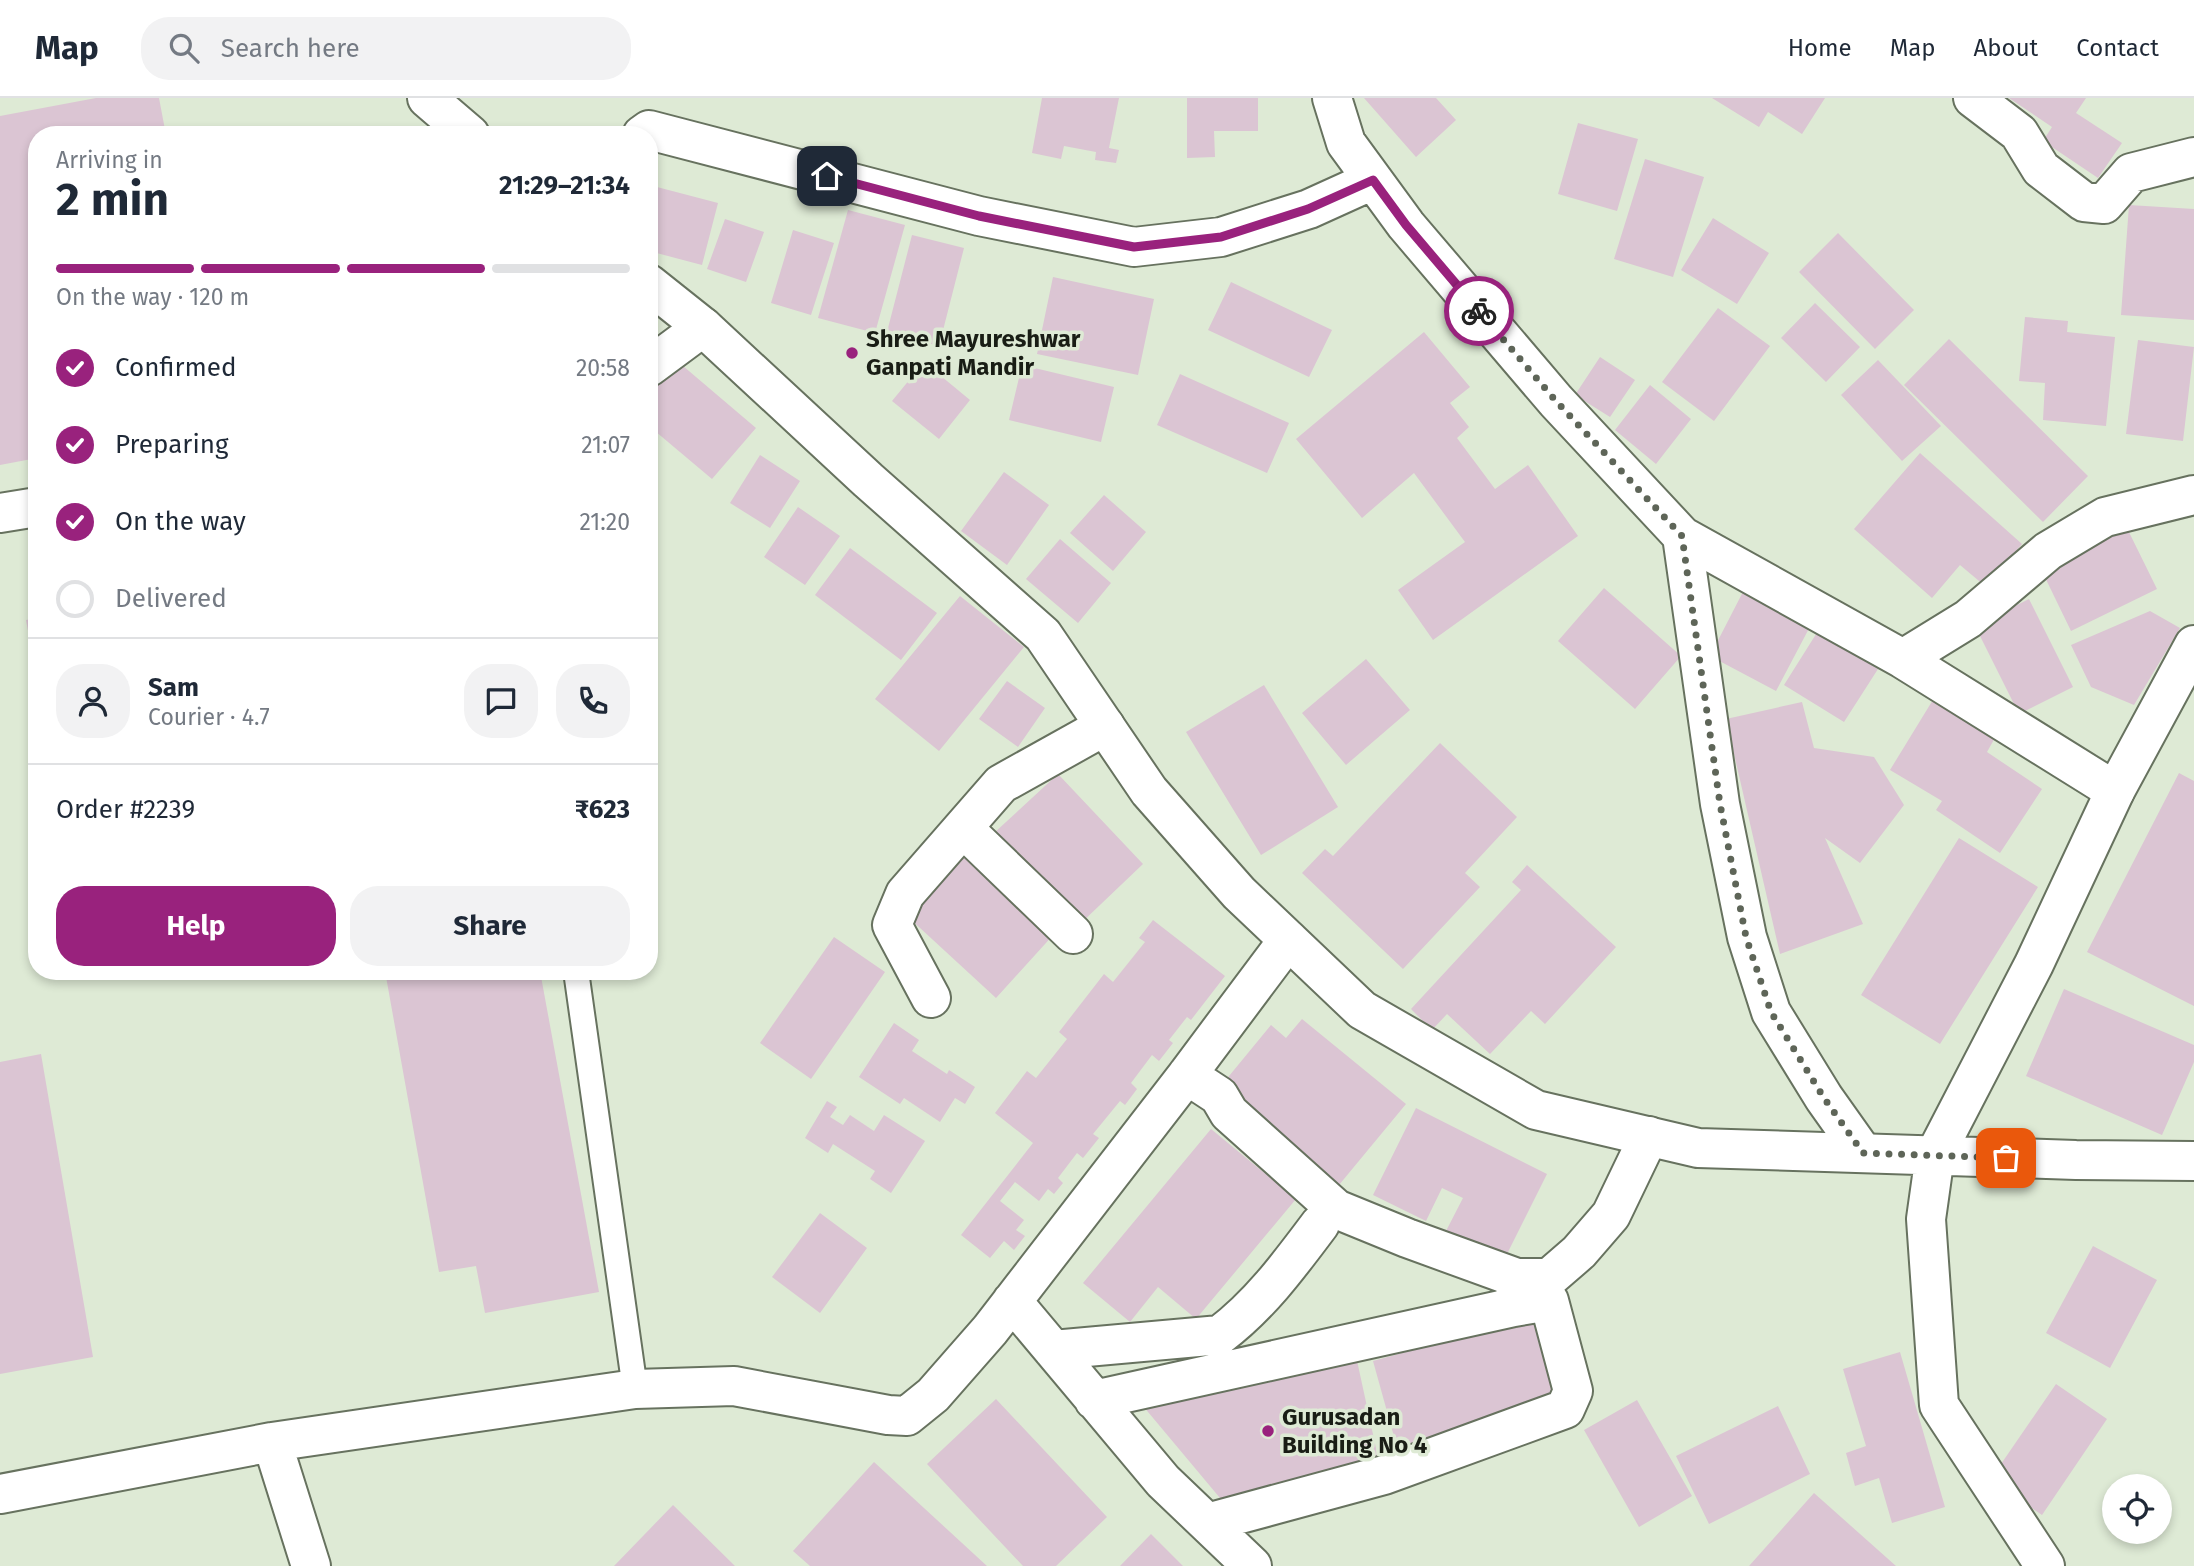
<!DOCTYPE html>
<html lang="en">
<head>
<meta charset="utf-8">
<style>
  body { margin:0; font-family:"Fira Sans",sans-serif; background:#f2f2f3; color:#1f2937; height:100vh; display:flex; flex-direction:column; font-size:26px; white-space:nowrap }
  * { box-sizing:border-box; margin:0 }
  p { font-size:23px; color:#747a83 }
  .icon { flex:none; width:38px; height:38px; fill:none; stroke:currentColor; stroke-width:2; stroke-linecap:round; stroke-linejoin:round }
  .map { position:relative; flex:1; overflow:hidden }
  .details { position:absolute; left:28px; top:28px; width:630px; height:854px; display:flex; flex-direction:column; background:#fff; border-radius:28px; box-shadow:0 4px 10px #0003 }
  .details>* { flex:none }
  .tools { position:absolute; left:2102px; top:1376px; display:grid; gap:14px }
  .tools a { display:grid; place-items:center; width:70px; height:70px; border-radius:50%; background:#fff; box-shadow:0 4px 10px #0003; font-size:35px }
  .pin { position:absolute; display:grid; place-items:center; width:60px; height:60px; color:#fff; margin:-30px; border-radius:14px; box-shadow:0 4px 10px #0006 }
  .courier { position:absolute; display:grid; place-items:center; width:70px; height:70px; margin:-35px; border:5px solid #99227d; border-radius:50%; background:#fff; color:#222; box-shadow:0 2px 9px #0007 }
  .overview em { font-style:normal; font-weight:700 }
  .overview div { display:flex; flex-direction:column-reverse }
  .overview { display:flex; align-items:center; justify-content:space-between; height:119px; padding:0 28px }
  h1 { font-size:46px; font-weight:700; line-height:52px }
  .bar { display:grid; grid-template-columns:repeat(4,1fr); gap:10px 7px; align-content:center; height:84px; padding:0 28px }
  .bar i { height:9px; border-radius:5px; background:#e0e1e3 }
  .bar .on { background:#99227d }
  .bar p { grid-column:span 4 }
  .line { display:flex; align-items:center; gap:18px; padding:0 28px; border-top:2px solid #e0e1e3 }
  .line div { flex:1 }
  .round { display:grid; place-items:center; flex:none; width:74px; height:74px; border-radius:28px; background:#f2f2f3 }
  ol { padding:0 28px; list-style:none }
  li { display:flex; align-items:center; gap:21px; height:77px }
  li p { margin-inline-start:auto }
  li .icon { padding:7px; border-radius:50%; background:#99227d; color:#fff; stroke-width:4 }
  li:last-child { color:#747a83 }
  li i { width:38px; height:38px; border:4px solid #e0e1e3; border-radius:50% }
  .action { display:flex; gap:14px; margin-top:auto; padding:14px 28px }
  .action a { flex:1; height:80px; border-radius:28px; background:#99227d; color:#fff; font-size:28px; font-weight:700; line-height:80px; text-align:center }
  .action a+a { background:#f2f2f3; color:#1f2937 }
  header { display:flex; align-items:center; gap:42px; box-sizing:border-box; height:98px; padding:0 35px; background:#fff; border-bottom:2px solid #e0e1e3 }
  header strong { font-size:33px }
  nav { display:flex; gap:38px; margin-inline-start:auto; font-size:24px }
  .search { width:490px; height:63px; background:#f2f2f3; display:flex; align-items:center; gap:18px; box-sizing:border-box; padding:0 24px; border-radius:28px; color:#747a83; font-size:26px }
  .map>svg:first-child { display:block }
</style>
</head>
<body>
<header>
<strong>Map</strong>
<div class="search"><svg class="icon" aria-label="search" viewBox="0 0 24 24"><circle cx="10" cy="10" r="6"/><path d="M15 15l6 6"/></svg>Search here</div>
<nav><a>Home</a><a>Map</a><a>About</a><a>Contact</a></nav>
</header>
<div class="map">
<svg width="2194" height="1468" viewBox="0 0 2194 1468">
  <rect width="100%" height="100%" fill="#deead5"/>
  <!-- building -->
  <path fill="#dbc5d3" d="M 96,0 L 159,0 L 166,37 L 37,37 L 37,360 L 0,367 L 0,18 Z
    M 1042,0 L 1119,0 L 1109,50 L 1119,52 L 1116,65 L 1095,62 L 1096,54 L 1064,48 L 1061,61 L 1032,55 Z
    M 1187,0 L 1258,0 L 1258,33 L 1214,33 L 1215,59 L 1187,60 Z
    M 1364,0 L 1436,0 L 1456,22 L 1416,59 Z
    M 1712,0 L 1825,0 L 1802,36 L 1768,14 L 1759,29 Z
    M 2009,0 L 2086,0 L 2076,15 L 2122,45 L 2098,80 L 2043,43 L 2052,29 Z
    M 1578,25 L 1638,41 L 1617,113 L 1558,96 Z
    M 1645,61 L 1704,79 L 1673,179 L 1614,161 Z
    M 657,89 L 718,105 L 702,167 L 649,153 L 649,120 Z
    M 2129,107 L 2194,111 L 2194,222 L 2121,217 Z
    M 848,112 L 905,127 L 875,235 L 818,220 Z
    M 1713,120 L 1769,155 L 1737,206 L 1681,172 Z
    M 725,121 L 764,134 L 746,184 L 707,171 Z
    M 793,132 L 834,145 L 811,217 L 771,205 Z
    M 1838,135 L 1914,212 L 1875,251 L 1799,174 Z
    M 912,137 L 964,150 L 939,248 L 887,234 Z
    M 1053,179 L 1154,201 L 1138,277 L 1037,256 Z
    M 1231,184 L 1332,232 L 1309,279 L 1208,232 Z
    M 1815,205 L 1860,249 L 1826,284 L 1781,240 Z
    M 1718,210 L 1770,248 L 1714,323 L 1662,284 Z
    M 2025,219 L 2068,223 L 2067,234 L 2115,239 L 2106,328 L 2043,322 L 2045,285 L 2019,283 Z
    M 1424,234 L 1470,289 L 1450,305 L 1469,329 L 1457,340 L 1495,391 L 1528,367 L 1578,438 L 1433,542 L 1398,492 L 1465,444 L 1414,375 L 1362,420 L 1296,341 Z
    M 1949,241 L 2088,378 L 2043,424 L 1904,287 Z
    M 2138,242 L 2194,249 L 2183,343 L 2126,336 Z
    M 1600,259 L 1635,282 L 1610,319 L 1575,297 Z
    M 676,262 L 756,330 L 712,381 L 649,328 L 649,293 Z
    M 1878,262 L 1941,328 L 1902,363 L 1841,297 Z
    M 924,264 L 970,302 L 939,341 L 892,303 Z
    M 1022,267 L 1114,289 L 1101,344 L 1009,322 Z
    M 1180,276 L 1289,325 L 1267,375 L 1157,327 Z
    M 1650,287 L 1691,321 L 1656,366 L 1615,332 Z
    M 1920,355 L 2022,446 L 1985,488 L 1960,467 L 1932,500 L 1854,431 Z
    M 760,357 L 800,383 L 770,430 L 730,405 Z
    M 1004,374 L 1049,407 L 1007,467 L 961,433 Z
    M 1104,397 L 1146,434 L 1113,473 L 1070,435 Z
    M 798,409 L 840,438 L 805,487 L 764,459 Z
    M 2124,424 L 2157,491 L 2071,533 L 2038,465 Z
    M 1060,441 L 1111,485 L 1078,525 L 1026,481 Z
    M 850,450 L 937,515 L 901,562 L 815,497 Z
    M 1747,486 L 1814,521 L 1776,593 L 1710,558 Z
    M 1604,490 L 1681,558 L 1635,611 L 1558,543 Z
    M 960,498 L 1024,549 L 939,653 L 875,601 Z
    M 2029,501 L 2073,589 L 2019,616 L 1975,528 Z
    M 2150,513 L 2180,530 L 2134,607 L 2091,589 L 2071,547 Z
    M 37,520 L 37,571 L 35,571 L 26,522 Z
    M 1818,533 L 1878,571 L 1844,624 L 1784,587 Z
    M 1366,561 L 1410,612 L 1346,667 L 1302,615 Z
    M 1007,583 L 1045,610 L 1018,649 L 979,621 Z
    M 1264,587 L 1338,709 L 1261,757 L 1186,634 Z
    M 1939,592 L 1996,638 L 1987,654 L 2042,691 L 2000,755 L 1936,712 L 1942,703 L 1890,672 Z
    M 1802,604 L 1814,650 L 1874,659 L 1904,707 L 1860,765 L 1825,740 L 1863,826 L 1780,856 L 1726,621 Z
    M 1440,645 L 1517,719 L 1465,775 L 1480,789 L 1403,871 L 1302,775 L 1325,751 L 1333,758 Z
    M 2179,675 L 2194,683 L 2194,908 L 2087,854 Z
    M 1058,676 L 1143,766 L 1079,827 L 994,735 Z
    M 1959,740 L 2038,789 L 1940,946 L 1861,897 Z
    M 966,753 L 1055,835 L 996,900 L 907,818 Z
    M 1527,767 L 1616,849 L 1545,926 L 1531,913 L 1490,956 L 1447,916 L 1432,932 L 1411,911 L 1521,792 L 1512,784 Z
    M 1153,822 L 1225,878 L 1191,922 L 1187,919 L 1169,942 L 1173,945 L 1159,963 L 1152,957 L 1131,985 L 1137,991 L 1125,1007 L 1120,1003 L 1093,1036 L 1099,1040 L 1083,1060 L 1077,1055 L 1058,1080 L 1063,1085 L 1054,1096 L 1048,1091 L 1039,1103 L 1015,1084 L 1000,1103 L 1024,1122 L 1016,1132 L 1025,1138 L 1014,1152 L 1004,1143 L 990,1160 L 961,1137 L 1033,1045 L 995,1015 L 1027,973 L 1036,980 L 1067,941 L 1059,934 L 1104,876 L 1113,884 L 1145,844 L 1139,840 Z
    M 834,839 L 885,874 L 811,981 L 760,945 Z
    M 385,873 L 540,873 L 599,1194 L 485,1215 L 476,1168 L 439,1174 Z
    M 2064,891 L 2194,947 L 2194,964 L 2162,1037 L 2026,978 Z
    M 1302,921 L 1406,1006 L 1339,1087 L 1220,989 L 1271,927 L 1286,940 Z
    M 894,925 L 919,942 L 912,953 L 947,976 L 949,972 L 975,989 L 965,1006 L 955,1000 L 940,1024 L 904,1000 L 900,1006 L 859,979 Z
    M 41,956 L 93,1259 L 0,1276 L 0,964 Z
    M 827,1003 L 837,1009 L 830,1019 L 843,1027 L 850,1017 L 874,1033 L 884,1017 L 925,1043 L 891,1095 L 870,1081 L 875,1073 L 833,1046 L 828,1055 L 805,1040 Z
    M 1416,1010 L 1547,1076 L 1504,1162 L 1446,1133 L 1463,1100 L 1442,1090 L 1426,1123 L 1373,1097 Z
    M 1211,1031 L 1296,1101 L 1196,1221 L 1158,1189 L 1130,1224 L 1083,1185 Z
    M 820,1115 L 867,1150 L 820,1215 L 772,1179 Z
    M 2093,1148 L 2157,1182 L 2110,1270 L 2046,1235 Z
    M 1533,1219 L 1558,1309 L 1398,1353 L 1373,1263 Z
    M 1900,1254 L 1945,1409 L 1892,1425 L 1879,1380 L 1855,1388 L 1846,1355 L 1866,1348 L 1843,1271 Z
    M 1356,1258 L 1379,1364 L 1225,1406 L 1138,1302 Z
    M 2056,1286 L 2107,1321 L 2042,1417 L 1990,1382 Z
    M 996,1301 L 1107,1419 L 1056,1468 L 1023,1468 L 927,1366 Z
    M 1637,1302 L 1692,1398 L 1639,1429 L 1584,1332 Z
    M 1778,1308 L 1810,1376 L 1709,1426 L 1676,1358 Z
    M 874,1364 L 987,1468 L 810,1468 L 793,1453 Z
    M 1814,1395 L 1896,1468 L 1749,1468 Z
    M 673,1407 L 735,1468 L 614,1468 Z
    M 1151,1436 L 1183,1468 L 1120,1468 Z"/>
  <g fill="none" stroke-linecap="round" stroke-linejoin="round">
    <defs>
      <path id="lane" d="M 576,873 L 635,1291"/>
      <path id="street" d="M 1332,0 L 1346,45 L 1406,127 L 1556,303 L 1682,438 L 1720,706 L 1747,839 L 1771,914 L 1824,1000 L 1863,1055
        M 1973,0 L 2019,35 L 2041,71 L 2084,104 L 2104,106 L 2131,75 L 2194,59
        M 642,37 L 649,32 L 979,118 L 1134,149 L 1221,139 L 1309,111 L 1373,82
        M 649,269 L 703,229
        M 0,415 L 37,409
        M 1682,438 L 1903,561 L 2115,693
        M 1903,561 L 1968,521 L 2048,453 L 2105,419 L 2194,397
        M 963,730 L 1073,836
        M 931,900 L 892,827 L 905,796 L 1001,686 L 1105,628
        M 1187,977 L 1219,998 L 1229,1015 L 1336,1111 L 1407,1140 L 1517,1180 L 1549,1180 L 1579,1154 L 1611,1117 L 1649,1038
        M 1012,1203 L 1163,1383 L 1252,1468
        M 1053,1252 L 1220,1237 C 1260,1207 1290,1166 1320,1126
        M 1094,1302 L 1514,1209
        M 272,1344 L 311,1468
        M 0,1396 L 272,1344 L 635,1291 L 734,1288 L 888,1317 L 907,1318 L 933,1297 L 990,1232 L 1187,977 L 1288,842
        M 1207,1425 L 1384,1377 L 1565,1311 L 1573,1293 L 1549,1203 L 1514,1209 L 1517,1180"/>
      <path id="secondary" d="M 427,0 L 470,37
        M 649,186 L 703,229 L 868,382 L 1043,537 L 1149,693 L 1239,795 L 1362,912 L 1536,1012 L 1698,1050 L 2076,1062 L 2194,1063
        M 2045,1468 L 1939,1307 L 1926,1121 L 1935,1057 L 2034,866 L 2115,693 L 2194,547"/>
    </defs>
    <!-- lane casing -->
    <use href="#lane" stroke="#67725f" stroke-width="28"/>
    <!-- street casing -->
    <use href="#street" stroke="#67725f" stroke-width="42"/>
    <!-- secondary casing -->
    <use href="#secondary" stroke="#67725f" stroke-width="42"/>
    <!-- lane -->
    <use href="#lane" stroke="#fff" stroke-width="24"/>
    <!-- street -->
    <use href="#street" stroke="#fff" stroke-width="38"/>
    <!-- secondary -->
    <use href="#secondary" stroke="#fff" stroke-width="38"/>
  </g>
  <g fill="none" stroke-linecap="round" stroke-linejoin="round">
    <!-- done -->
    <path stroke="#5e6558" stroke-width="7" stroke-dasharray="0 12.6" d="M 1479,213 L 1556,303 L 1682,438 L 1720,706 L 1746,839 L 1771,914 L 1824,1000 L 1863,1055 L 2006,1060"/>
    <!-- route -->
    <path stroke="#99227d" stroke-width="9" d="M 827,78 L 979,118 L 1134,149 L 1221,139 L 1308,111 L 1373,82 L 1406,127 L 1479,213"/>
  </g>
  <!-- markers -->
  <g fill="#99227d" stroke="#deead5" stroke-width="2.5">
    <circle cx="852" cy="255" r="7"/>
    <circle cx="1268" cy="1333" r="7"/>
  </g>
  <g text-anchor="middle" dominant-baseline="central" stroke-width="7" stroke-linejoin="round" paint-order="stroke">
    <!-- poi labels -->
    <g font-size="24" font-weight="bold" fill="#191d15" stroke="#deead5" text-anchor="start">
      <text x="866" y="241">Shree Mayureshwar<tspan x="866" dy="28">Ganpati Mandir</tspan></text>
      <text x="1282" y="1319">Gurusadan<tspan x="1282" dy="28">Building No 4</tspan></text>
    </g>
  </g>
</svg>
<div class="tools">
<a><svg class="icon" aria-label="locate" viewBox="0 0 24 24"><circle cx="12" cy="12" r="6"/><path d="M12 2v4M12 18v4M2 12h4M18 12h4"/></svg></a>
</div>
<div class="pin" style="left:2006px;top:1060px;background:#ea580c"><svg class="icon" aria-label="bag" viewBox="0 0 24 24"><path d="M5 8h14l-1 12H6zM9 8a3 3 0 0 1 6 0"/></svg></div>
<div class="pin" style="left:827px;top:78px;background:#1f2937"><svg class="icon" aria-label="home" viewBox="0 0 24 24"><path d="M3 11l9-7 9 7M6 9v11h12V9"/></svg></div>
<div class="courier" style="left:1479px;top:213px"><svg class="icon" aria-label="bike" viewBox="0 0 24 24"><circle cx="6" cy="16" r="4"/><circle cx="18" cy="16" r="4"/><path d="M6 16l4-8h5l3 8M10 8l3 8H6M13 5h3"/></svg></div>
<section class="details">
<div class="overview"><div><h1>2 min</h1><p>Arriving in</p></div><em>21:29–21:34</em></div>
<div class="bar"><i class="on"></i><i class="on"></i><i class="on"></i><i></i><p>On the way · 120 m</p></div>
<ol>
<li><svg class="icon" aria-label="check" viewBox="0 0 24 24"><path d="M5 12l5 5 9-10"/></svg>Confirmed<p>20:58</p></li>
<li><svg class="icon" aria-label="check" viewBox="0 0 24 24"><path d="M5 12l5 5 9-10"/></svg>Preparing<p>21:07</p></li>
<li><svg class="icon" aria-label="check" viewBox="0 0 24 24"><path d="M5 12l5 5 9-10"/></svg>On the way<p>21:20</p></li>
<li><i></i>Delivered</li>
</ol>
<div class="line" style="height:126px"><a class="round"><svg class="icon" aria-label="person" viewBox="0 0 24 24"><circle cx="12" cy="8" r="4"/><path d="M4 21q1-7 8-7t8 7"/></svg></a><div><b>Sam</b><p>Courier · 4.7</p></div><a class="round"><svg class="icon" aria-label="chat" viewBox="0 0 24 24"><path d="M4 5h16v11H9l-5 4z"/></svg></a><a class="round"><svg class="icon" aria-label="phone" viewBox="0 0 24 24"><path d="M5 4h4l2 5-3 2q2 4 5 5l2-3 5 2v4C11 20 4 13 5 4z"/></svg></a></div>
<div class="line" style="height:91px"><div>Order #2239</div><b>₹623</b></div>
<div class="action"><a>Help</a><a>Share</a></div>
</section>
</div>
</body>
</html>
